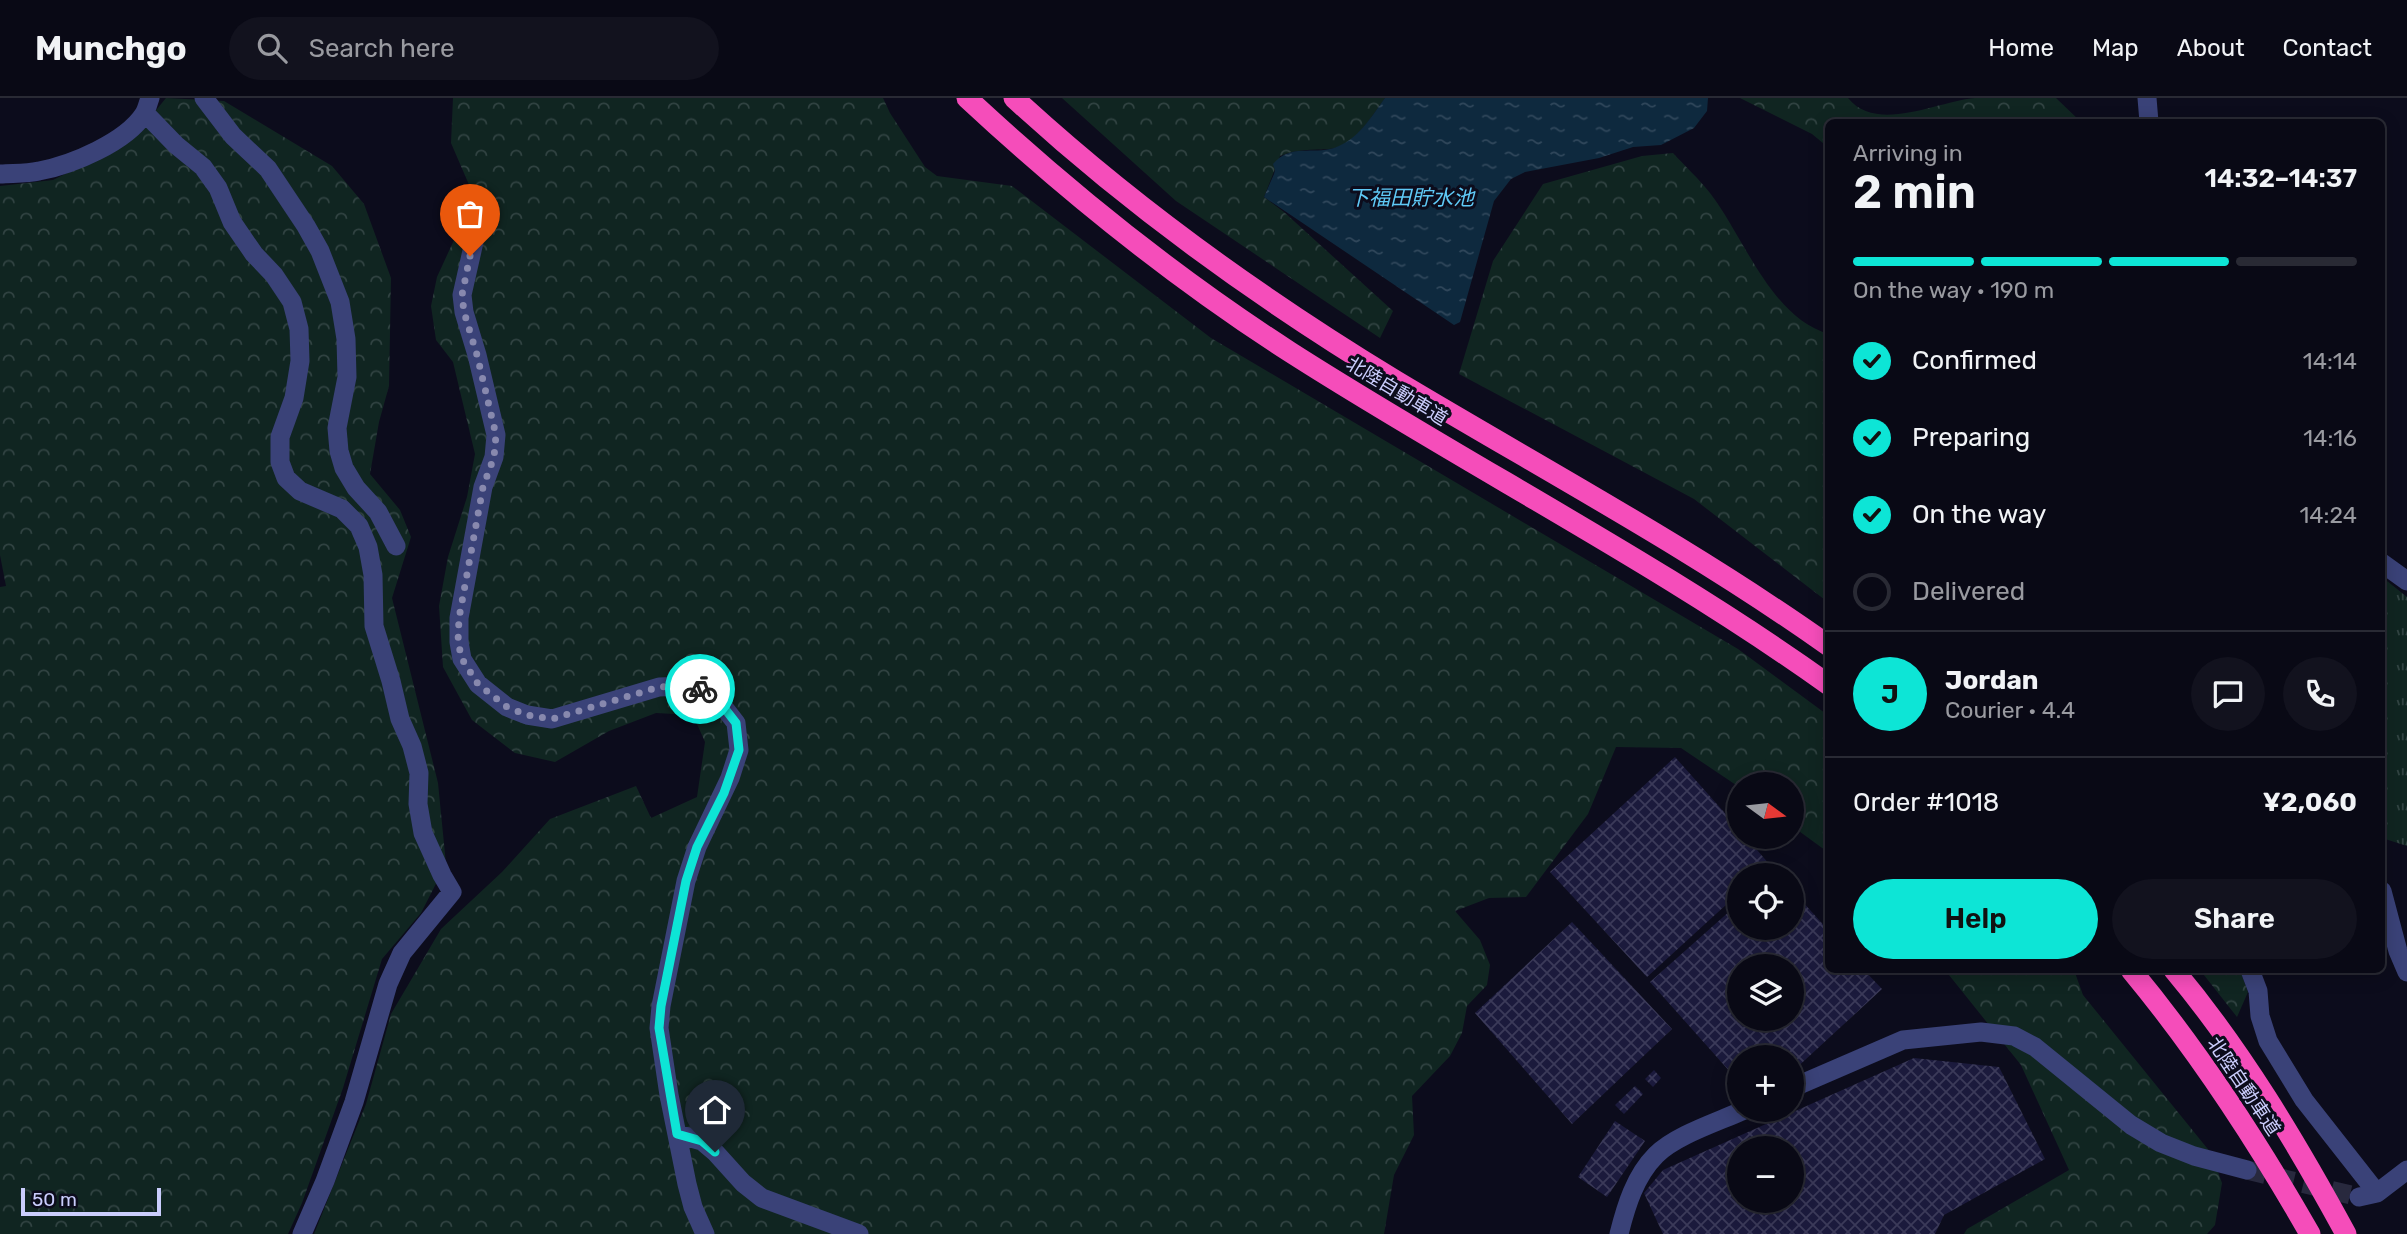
<!DOCTYPE html>
<html lang="en">
<head>
<meta charset="utf-8">
<style>
  body { margin:0; font-family:Rubik,"Noto Sans JP",sans-serif; background:#12121e; color:#f1f3f6; height:100vh; display:flex; flex-direction:column; font-size:26px; white-space:nowrap }
  * { box-sizing:border-box; margin:0 }
  p { font-size:23px; color:#999aa0 }
  .icon { flex:none; width:38px; height:38px; fill:none; stroke:currentColor; stroke-width:2; stroke-linecap:round; stroke-linejoin:round }
  .map { position:relative; flex:1; overflow:hidden }
  .side { position:absolute; left:1825px; top:21px; width:560px; height:854px; display:flex; flex-direction:column; background:#090915; border-radius:10px; box-shadow:0 4px 18px #0003,0 0 0 2px #292a34 }
  .side>* { flex:none }
  .needle { width:46px; rotate:105deg }
  .controls { position:absolute; left:1727px; top:674px; display:grid; gap:14px }
  .controls a { display:grid; place-items:center; width:77px; height:77px; border-radius:50%; background:#090915; box-shadow:0 4px 18px #0003,0 0 0 2px #292a34; font-size:35px }
  .scale { position:absolute; left:21px; bottom:18px; width:140px; box-sizing:border-box; padding-left:7px; border:4px solid #cacdfc; border-top:0; font-size:19px; line-height:24px; white-space:nowrap; color:#cacdfc; -webkit-text-stroke:5px #0c0c1c; paint-order:stroke }
  .pin { position:absolute; display:grid; place-items:center; width:60px; height:60px; color:#fff; margin:-72px -30px; border-radius:50% 50% 50% 0; rotate:-45deg; box-shadow:0 0 7px #0007 }
  .pin .icon { rotate:45deg }
  .courier { position:absolute; display:grid; place-items:center; width:70px; height:70px; margin:-35px; border:5px solid #0de5d6; border-radius:50%; background:#fff; color:#222; box-shadow:0 2px 9px #0007 }
  .head em { font-style:normal; font-weight:600 }
  .head div { display:flex; flex-direction:column-reverse }
  .head { display:flex; align-items:center; justify-content:space-between; height:119px; padding:0 28px }
  h1 { font-size:46px; font-weight:600; line-height:52px }
  .bar { display:grid; grid-template-columns:repeat(4,1fr); gap:10px 7px; align-content:center; height:84px; padding:0 28px }
  .bar i { height:9px; border-radius:5px; background:#292a34 }
  .bar .selected { background:#0de5d6 }
  .bar p { grid-column:span 4 }
  .line { display:flex; align-items:center; gap:18px; padding:0 28px; border-top:2px solid #292a34 }
  .line div { flex:1 }
  .round { display:grid; place-items:center; flex:none; width:74px; height:74px; border-radius:37px; background:#12121e }
  ol { padding:0 28px; list-style:none }
  li { display:flex; align-items:center; gap:21px; height:77px }
  li p { margin-inline-start:auto }
  li .icon { padding:7px; border-radius:50%; background:#0de5d6; color:#111; stroke-width:4 }
  li:last-child { color:#999aa0 }
  li i { width:38px; height:38px; border:4px solid #292a34; border-radius:50% }
  .cta { display:flex; gap:14px; margin-top:auto; padding:14px 28px }
  .cta a { flex:1; height:80px; border-radius:42px; background:#0de5d6; color:#111; font-size:28px; font-weight:600; line-height:80px; text-align:center }
  .cta a+a { background:#12121e; color:#f1f3f6 }
  header { display:flex; align-items:center; gap:42px; box-sizing:border-box; height:98px; padding:0 35px; background:#090915; border-bottom:2px solid #292a34 }
  header strong { font-size:33px }
  nav { display:flex; gap:38px; margin-inline-start:auto; font-size:24px }
  .search { width:490px; height:63px; background:#12121e; display:flex; align-items:center; gap:18px; box-sizing:border-box; padding:0 24px; border-radius:38px; color:#999aa0; font-size:26px }
  .map>svg:first-child { display:block }
</style>
</head>
<body>
<header>
<strong>Munchgo</strong>
<div class="search"><svg class="icon" aria-label="search" viewBox="0 0 24 24"><circle cx="10" cy="10" r="6"/><path d="M15 15l6 6"/></svg>Search here</div>
<nav><a>Home</a><a>Map</a><a>About</a><a>Contact</a></nav>
</header>
<div class="map">
<svg width="2407" height="1136" viewBox="0 0 2407 1136">
  <defs>
    <pattern id="grass-tufts" width="24" height="20" patternUnits="userSpaceOnUse" patternTransform="scale(1.75)"><rect width="24" height="20" fill="#102521"/><path d="M3 7l-1-3M5 7V3M7 7l1-3M15 17l-1-3M17 17v-4M19 17l1-3" fill="none" stroke="#314342"/></pattern>
    <pattern id="forest-crowns" width="20" height="18" patternUnits="userSpaceOnUse" patternTransform="scale(1.75)"><rect width="20" height="18" fill="#102521"/><path d="M2 6a3 3 0 1 1 6 0M12 15a3 3 0 1 1 6 0" fill="none" stroke="#314342"/></pattern>
    <pattern id="water-ripples" width="26" height="14" patternUnits="userSpaceOnUse" patternTransform="scale(1.75)"><rect width="26" height="14" fill="#0e293e"/><path d="M2 4q2-2 4 0t4 0M15 11q2-2 4 0t4 0" fill="none" stroke="#30475b"/></pattern>
    <pattern id="building-cross-hatch" width="8" height="8" patternUnits="userSpaceOnUse" patternTransform="scale(1.75)"><rect width="8" height="8" fill="#1b1a3c"/><path d="M0 0l8 8M0 8l8-8" fill="none" stroke="#3b3a59"/></pattern>
  </defs>
  <rect width="100%" height="100%" fill="#0c0c1c"/>
  <!-- grass -->
  <path fill="url(#grass-tufts)" d="M 2382,479 L 2407,499 L 2407,748 L 2382,740 Z"/>
  <!-- forest -->
  <path fill="url(#forest-crowns)" d="M 166,0 L 224,3 L 332,68 L 364,106 L 391,180 L 389,288 L 379,324 L 370,376 L 400,412 L 411,439 L 392,500 L 438,685 L 446,766 L 421,815 L 382,861 L 343,990 L 302,1105 L 288,1136 L 0,1136 L 0,489 L 6,488 L 0,457 L 0,88 L 53,82 L 131,43 Z
    M 453,0 L 883,0 L 890,15 L 925,69 L 937,78 L 1012,88 L 1211,240 L 1738,551 L 1829,618 L 1829,755 L 1792,728 L 1792,686 L 1740,686 L 1739,689 L 1681,650 L 1616,649 L 1588,716 L 1526,799 L 1489,800 L 1455,813 L 1480,842 L 1490,867 L 1487,887 L 1467,908 L 1462,935 L 1450,958 L 1412,998 L 1414,1037 L 1394,1077 L 1384,1136 L 314,1136 L 366,1006 L 391,916 L 441,831 L 502,774 L 550,721 L 636,688 L 651,720 L 697,699 L 705,644 L 693,617 L 656,615 L 609,633 L 555,664 L 515,655 L 472,622 L 443,569 L 439,508 L 448,459 L 467,399 L 475,356 L 453,264 L 436,242 L 431,208 L 437,179 L 454,142 L 470,89 L 451,45 Z
    M 1062,0 L 1385,0 C 1371,19 1355,48 1329,51 C 1312,52 1296,51 1280,58 L 1264,99 L 1284,114 L 1393,213 L 1380,240 L 1176,103 Z
    M 1740,0 L 1848,0 C 1877,36 1938,3 1975,0 C 2002,0 2030,0 2056,0 L 2081,24 L 1829,24 L 1829,50 L 1812,36 Z
    M 1673,55 C 1685,68 1699,81 1710,95 C 1744,139 1771,220 1829,236 L 1829,505 L 1694,401 L 1459,276 L 1493,163 L 1543,86 L 1642,58 Z
    M 1945,872 L 2074,872 L 2083,897 L 2211,1055 L 2222,1085 L 2215,1127 L 2207,1136 L 1964,1136 L 1967,1131 L 2069,1072 L 2021,967 Z
    M 2200,872 L 2240,872 L 2248,894 L 2237,919 Z"/>
  <!-- water -->
  <path fill="url(#water-ripples)" d="M 1385,0 L 1708,0 L 1707,13 L 1694,30 L 1661,47 L 1633,49 L 1599,60 L 1525,74 L 1511,81 L 1494,103 L 1460,224 L 1454,227 L 1264,99 L 1274,76 L 1275,72 L 1273,66 C 1291,45 1312,57 1334,50 C 1358,42 1371,19 1385,0 Z"/>
  <!-- building -->
  <path fill="url(#building-cross-hatch)" fill-rule="evenodd" d="M 1675,659 L 1740,732 L 1740,738 L 1745,738 L 1770,767 L 1759,777 L 1740,777 L 1740,794 L 1647,879 L 1550,774 Z
    M 1792,792 L 1829,833 L 1829,872 L 1864,872 L 1882,891 L 1792,974 L 1792,959 L 1740,959 L 1740,985 L 1650,884 L 1740,804 L 1740,830 L 1792,830 ZM 1740,868 L 1792,868 L 1792,920 L 1740,920 Z
    M 1572,824 L 1672,931 L 1572,1026 L 1475,915 Z
    M 1914,960 L 1999,969 L 2045,1061 L 1944,1117 L 1935,1136 L 1663,1136 L 1644,1095 L 1663,1072 ZM 1740,1050 L 1792,1050 L 1792,1102 L 1740,1102 Z
    M 1654,972 L 1661,980 L 1653,989 L 1645,981 Z
    M 1635,988 L 1643,996 L 1624,1016 L 1615,1007 Z
    M 1615,1023 L 1645,1043 L 1607,1099 L 1578,1079 Z"/>
  <g fill="none" stroke-linecap="round" stroke-linejoin="round">
    <!-- minor-tunnel -->
    <path stroke="#28293e" stroke-width="19" stroke-dasharray="19 10" stroke-linecap="butt" d="M 2247,1072 L 2359,1099"/>
    <!-- minor -->
    <path stroke="#3a4278" stroke-width="19" d="M 204,0 L 233,38 L 268,71 L 306,128 L 320,153 L 340,204 L 346,241 L 347,279 L 337,330 L 339,353 L 344,370 L 356,390 L 378,414 L 396,448
      M 2147,0 L 2149,24
      M 145,15 L 176,47 L 203,69 L 218,90 L 232,124 L 254,156 L 274,177 L 292,204 L 299,231 L 300,263 L 294,300 L 280,339 L 280,364 L 286,380 L 300,393 L 342,411 L 359,428 L 368,449 L 373,477 L 374,528 L 391,583 L 400,621 L 412,648 L 419,675 L 418,706 L 423,735 L 442,777 L 452,794 L 402,855 L 388,886 L 354,1004 L 325,1083 L 302,1136
      M 0,76 C 13,75 26,76 39,73 C 72,67 126,44 144,16 C 147,11 148,5 150,0
      M 453,116 L 466,129 L 474,144 L 462,197 L 464,214 L 477,257 L 496,337 L 494,359 L 483,389 L 459,520 L 459,544 L 462,561 L 478,586 L 507,609 L 527,617 L 552,621 L 659,589 L 685,588 L 702,592 L 715,598 L 736,625 L 739,652 L 730,680 L 697,749 L 686,783 L 661,908 L 659,930 L 669,997 L 687,1086 L 693,1109 L 705,1136
      M 2382,465 L 2407,483
      M 2382,793 L 2398,853 L 2407,874
      M 2250,872 L 2258,893 L 2260,918 L 2268,943 L 2304,1002 L 2377,1095
      M 1792,990 L 1903,942 L 1981,934 L 2014,938 L 2035,949 L 2131,1027 L 2161,1045 L 2194,1058 L 2247,1072
      M 677,1036 L 702,1043 L 715,1054 L 743,1085 L 762,1100 L 859,1136
      M 2359,1099 L 2377,1095 L 2407,1072
      M 1619,1136 C 1626,1108 1635,1078 1656,1057 C 1676,1037 1718,1024 1744,1012"/>
    <!-- highway -->
    <path stroke="#f54dba" stroke-width="21" d="M 967,0 C 1067,93 1175,180 1290,254 C 1468,368 1657,464 1829,587
      M 1014,0 C 1130,107 1261,201 1396,283 C 1541,370 1691,450 1829,548
      M 2131,872 C 2199,954 2257,1043 2310,1136
      M 2174,872 C 2241,952 2296,1044 2346,1136"/>
  </g>
  <g fill="none" stroke-linecap="round" stroke-linejoin="round">
    <!-- done -->
    <path stroke="#8889ae" stroke-width="7" stroke-dasharray="0 12.6" d="M 470,158 L 462,197 L 464,214 L 477,257 L 496,337 L 494,359 L 483,389 L 459,520 L 458,544 L 462,561 L 478,586 L 507,609 L 527,617 L 552,621 L 659,589 L 685,588 L 700,591"/>
    <!-- route -->
    <path stroke="#0de5d6" stroke-width="9" d="M 700,591 L 715,598 L 736,625 L 739,652 L 724,695 L 697,749 L 686,783 L 661,908 L 659,930 L 677,1036 L 702,1043 L 715,1054"/>
  </g>
  <g text-anchor="middle" dominant-baseline="central" stroke-width="6" stroke-linejoin="round" paint-order="stroke">
    <!-- street labels -->
    <g font-size="19" fill="#cacdfc" stroke="#0c0c1c">
      <text transform="translate(1397 293) rotate(31)">北陸自動車道</text>
      <text transform="translate(2244 988) rotate(56)">北陸自動車道</text>
    </g>
    <!-- water labels -->
    <g font-size="21" font-style="italic" fill="#5fc9f6" stroke="#0c0c1c">
      <text x="1411" y="99">下福田貯水池</text>
    </g>
  </g>
</svg>
<div class="controls">
<a><svg class="needle" viewBox="-14 -14 28 28"><path d="M0-13l5 13h-10z" fill="#e53935"/><path d="M0 13l5-13h-10z" fill="#999aa0"/></svg></a>
<a><svg class="icon" aria-label="locate" viewBox="0 0 24 24"><circle cx="12" cy="12" r="6"/><path d="M12 2v4M12 18v4M2 12h4M18 12h4"/></svg></a>
<a><svg class="icon" aria-label="layers" viewBox="0 0 24 24"><path d="M12 4l9 5-9 5-9-5zM3 14l9 5 9-5"/></svg></a>
<a>+</a>
<a>−</a>
</div>
<div class="scale">50 m</div>
<div class="pin" style="left:470px;top:158px;background:#ea580c"><svg class="icon" aria-label="bag" viewBox="0 0 24 24"><path d="M5 8h14l-1 12H6zM9 8a3 3 0 0 1 6 0"/></svg></div>
<div class="pin" style="left:715px;top:1054px;background:#1f2937"><svg class="icon" aria-label="home" viewBox="0 0 24 24"><path d="M3 11l9-7 9 7M6 9v11h12V9"/></svg></div>
<div class="courier" style="left:700px;top:591px"><svg class="icon" aria-label="bike" viewBox="0 0 24 24"><circle cx="6" cy="16" r="4"/><circle cx="18" cy="16" r="4"/><path d="M6 16l4-8h5l3 8M10 8l3 8H6M13 5h3"/></svg></div>
<section class="side">
<div class="head"><div><h1>2 min</h1><p>Arriving in</p></div><em>14:32–14:37</em></div>
<div class="bar"><i class="selected"></i><i class="selected"></i><i class="selected"></i><i></i><p>On the way · 190 m</p></div>
<ol>
<li><svg class="icon" aria-label="check" viewBox="0 0 24 24"><path d="M5 12l5 5 9-10"/></svg>Confirmed<p>14:14</p></li>
<li><svg class="icon" aria-label="check" viewBox="0 0 24 24"><path d="M5 12l5 5 9-10"/></svg>Preparing<p>14:16</p></li>
<li><svg class="icon" aria-label="check" viewBox="0 0 24 24"><path d="M5 12l5 5 9-10"/></svg>On the way<p>14:24</p></li>
<li><i></i>Delivered</li>
</ol>
<div class="line" style="height:126px"><b class="round" style="background:#0de5d6;color:#111">J</b><div><b>Jordan</b><p>Courier · 4.4</p></div><a class="round"><svg class="icon" aria-label="chat" viewBox="0 0 24 24"><path d="M4 5h16v11H9l-5 4z"/></svg></a><a class="round"><svg class="icon" aria-label="phone" viewBox="0 0 24 24"><path d="M5 4h4l2 5-3 2q2 4 5 5l2-3 5 2v4C11 20 4 13 5 4z"/></svg></a></div>
<div class="line" style="height:91px"><div>Order #1018</div><b>¥2,060</b></div>
<div class="cta"><a>Help</a><a>Share</a></div>
</section>
</div>
</body>
</html>
